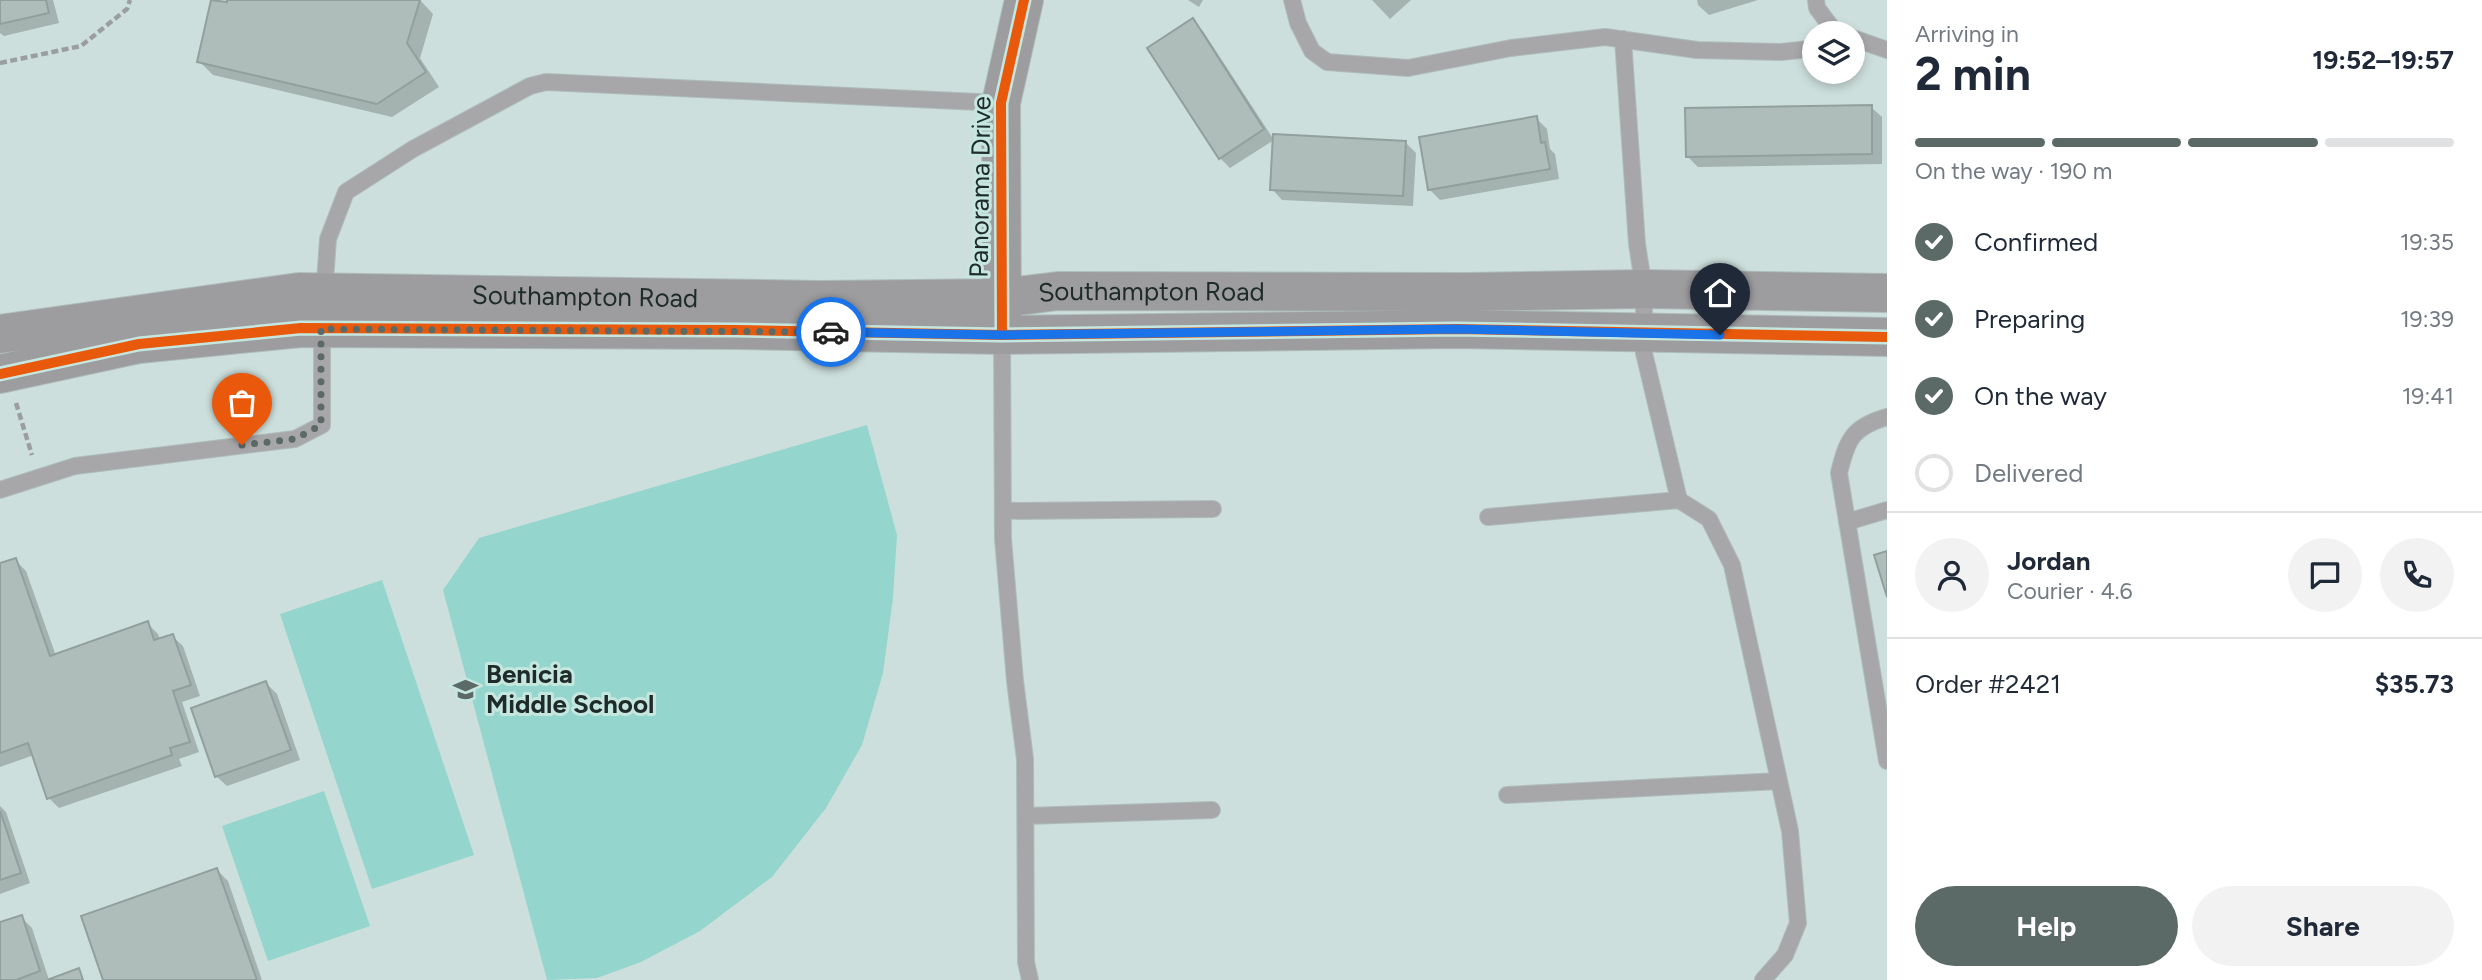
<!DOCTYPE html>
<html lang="en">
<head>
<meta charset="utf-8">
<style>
  body { margin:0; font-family:Figtree,sans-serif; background:#f2f2f3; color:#1f2937; height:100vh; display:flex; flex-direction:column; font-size:26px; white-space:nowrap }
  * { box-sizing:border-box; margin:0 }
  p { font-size:23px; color:#747a83 }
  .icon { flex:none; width:38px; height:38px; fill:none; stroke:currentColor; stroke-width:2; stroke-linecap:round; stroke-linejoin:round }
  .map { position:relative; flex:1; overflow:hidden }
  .drawer { display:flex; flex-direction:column; background:#fff; width:595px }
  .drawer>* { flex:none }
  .fabs { position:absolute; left:1802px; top:21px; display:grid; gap:14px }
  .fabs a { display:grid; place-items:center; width:63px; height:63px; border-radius:50%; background:#fff; box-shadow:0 4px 10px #0003; font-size:35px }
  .pin { position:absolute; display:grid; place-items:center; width:60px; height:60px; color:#fff; margin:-72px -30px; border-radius:50% 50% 50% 0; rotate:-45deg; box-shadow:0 0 7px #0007 }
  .pin .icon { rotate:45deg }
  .courier { position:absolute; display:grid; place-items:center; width:70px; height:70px; margin:-35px; border:5px solid #1a73e8; border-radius:50%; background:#fff; color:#222; box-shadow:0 2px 9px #0007 }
  .overview em { font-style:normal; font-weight:700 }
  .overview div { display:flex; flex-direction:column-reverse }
  .overview { display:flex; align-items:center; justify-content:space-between; height:119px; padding:0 28px }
  h1 { font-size:46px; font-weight:700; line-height:52px }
  .bar { display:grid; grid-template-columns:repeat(4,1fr); gap:10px 7px; align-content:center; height:84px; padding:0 28px }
  .bar i { height:9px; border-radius:5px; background:#e0e1e3 }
  .bar .on { background:#5b6a67 }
  .bar p { grid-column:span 4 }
  .line { display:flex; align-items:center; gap:18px; padding:0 28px; border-top:2px solid #e0e1e3 }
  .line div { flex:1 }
  .round { display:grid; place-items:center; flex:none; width:74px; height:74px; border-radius:37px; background:#f2f2f3 }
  ol { padding:0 28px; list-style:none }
  li { display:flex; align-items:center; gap:21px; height:77px }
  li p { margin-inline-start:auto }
  li .icon { padding:7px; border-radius:50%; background:#5b6a67; color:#fff; stroke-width:4 }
  li:last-child { color:#747a83 }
  li i { width:38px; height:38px; border:4px solid #e0e1e3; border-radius:50% }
  .cta { display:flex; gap:14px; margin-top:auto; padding:14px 28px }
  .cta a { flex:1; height:80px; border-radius:42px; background:#5b6a67; color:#fff; font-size:28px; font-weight:700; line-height:80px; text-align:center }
  .cta a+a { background:#f2f2f3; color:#1f2937 }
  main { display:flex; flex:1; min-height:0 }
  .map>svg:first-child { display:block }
</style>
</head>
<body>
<main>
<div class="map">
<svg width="1887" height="980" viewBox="0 0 1887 980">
  <rect width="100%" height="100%" fill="#cddfdc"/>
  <!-- green -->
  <path fill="#94d6cd" d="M 867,425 L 897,535 L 893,598 L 883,673 L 862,745 L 826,808 L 772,877 L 700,931 L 641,962 L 597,978 L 547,980 L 443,590 L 479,538 Z
    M 382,580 L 474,855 L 372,889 L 280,614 Z
    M 324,791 L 370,926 L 268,961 L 222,826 Z"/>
  <!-- shadow -->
  <path fill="#0003" d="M 0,0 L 53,0 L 59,23 L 4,36 L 0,33 Z
    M 229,0 L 420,0 L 433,14 L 420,58 L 439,87 L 392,117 L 213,75 L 199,61 Z
    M 1188,0 L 1203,0 L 1199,7 Z
    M 1372,0 L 1411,0 L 1390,19 Z
    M 1697,0 L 1758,0 L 1709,15 L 1698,5 Z
    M 1192,20 L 1203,31 L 1274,140 L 1230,168 L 1220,158 Z
    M 1871,107 L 1882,117 L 1882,164 L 1698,167 L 1687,156 Z
    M 1536,118 L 1547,129 L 1550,149 L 1555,154 L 1559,179 L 1440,200 L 1429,189 Z
    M 1405,142 L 1416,153 L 1413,206 L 1282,200 L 1272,189 Z
    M 15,560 L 26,571 L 56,656 L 147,623 L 158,634 L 160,640 L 172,636 L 183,646 L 200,696 L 182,702 L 199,752 L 179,759 L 182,766 L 59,808 L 49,798 L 34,755 L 0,767 L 0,565 Z
    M 266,683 L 277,694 L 300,760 L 227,786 L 216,776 Z
    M 0,806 L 6,812 L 30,883 L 0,894 Z
    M 217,870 L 228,881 L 262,980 L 105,980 Z
    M 21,917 L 32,928 L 49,980 L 0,980 L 0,923 Z"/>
  <!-- building -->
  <path fill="#afbdba" stroke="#92a09d" stroke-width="2" d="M 0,0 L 46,0 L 49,13 L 0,24 Z
    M 211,0 L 227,2 L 227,0 L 420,0 L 407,43 L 426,72 L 377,104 L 197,62 Z
    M 1193,18 L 1264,129 L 1219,159 L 1147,48 Z
    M 1872,105 L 1872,154 L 1686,157 L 1685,108 Z
    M 1537,116 L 1541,143 L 1545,142 L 1550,169 L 1428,190 L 1419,137 Z
    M 1273,134 L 1406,141 L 1403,196 L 1270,190 Z
    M 1887,551 L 1887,597 L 1874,555 Z
    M 16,558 L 50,656 L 148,621 L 154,640 L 173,634 L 191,685 L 173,691 L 190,742 L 170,748 L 172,755 L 47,799 L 28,743 L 0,753 L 0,563 Z
    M 266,681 L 291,750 L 215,777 L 191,708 Z
    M 0,811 L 21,873 L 0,880 Z
    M 217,868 L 257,980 L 103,980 L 81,916 Z
    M 22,915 L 40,971 L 16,980 L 0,980 L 0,922 Z
    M 79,968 L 83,980 L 47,980 Z"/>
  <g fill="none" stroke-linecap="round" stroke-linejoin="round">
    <defs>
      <path id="lane" d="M 1292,0 L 1298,23 L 1312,51 L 1327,62 L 1408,68 L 1511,48 L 1605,37 L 1697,50 L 1781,52 L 1809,49 L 1815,45
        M 1816,0 L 1817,8 L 1835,32 L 1839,33
        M 1853,38 L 1887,50
        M 1623,39 L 1637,244 L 1644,289 L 1644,353 L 1679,500 L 1709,519 L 1732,565 L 1790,831 L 1798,923 L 1785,955 L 1763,980
        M 324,295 L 328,239 L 346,192 L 413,149 L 530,86 L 546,82 L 1001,103
        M 1002,335 L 1003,539 L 1015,681 L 1025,759 L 1026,962 L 1030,980
        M 1887,417 C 1852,427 1847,440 1839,473 L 1887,761
        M 0,490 L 75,466 L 295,439 L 322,425 L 322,328
        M 1003,511 L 1213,509
        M 1488,517 L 1679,500
        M 1847,522 L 1887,510
        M 1507,795 L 1779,781
        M 1026,816 L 1212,810"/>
      <g id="secondary">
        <path d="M 1002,323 L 1001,103 L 1024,0"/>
        <path id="s1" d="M 0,334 L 299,292 L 821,300 L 1002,298 L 1058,291 L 1465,292 L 1644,289 L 1887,293"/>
        <path d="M 0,374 L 139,344 L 301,328 L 737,330 L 1002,335 L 1456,329 L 1887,337"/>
      </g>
    </defs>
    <!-- lane casing -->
    <use href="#lane" stroke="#afbdbb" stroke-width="18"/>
    <!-- secondary casing -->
    <use href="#secondary" stroke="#afbdbb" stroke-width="40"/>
    <!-- path -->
    <path stroke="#9b9e9f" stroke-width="4.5" stroke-dasharray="7 3.5" stroke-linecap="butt" d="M 0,63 L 81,46 L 127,9 L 130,0
      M 16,403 L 32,455"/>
    <!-- lane -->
    <use href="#lane" stroke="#a7a7a9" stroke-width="16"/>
    <!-- secondary -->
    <use href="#secondary" stroke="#9d9d9f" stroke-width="38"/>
    <defs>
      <path id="cycleway" d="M 1002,335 L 1001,103 L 1024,0
        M 0,374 L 139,344 L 301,328 L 737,330 L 1002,335 L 1456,329 L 1887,337"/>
    </defs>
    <!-- cycleway casing -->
    <use href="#cycleway" stroke="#c6e6e0" stroke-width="15"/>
    <!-- cycleway -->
    <use href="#cycleway" stroke="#e8590c" stroke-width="10"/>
  </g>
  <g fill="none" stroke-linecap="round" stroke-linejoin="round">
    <!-- done -->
    <path stroke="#5b6a67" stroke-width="7" stroke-dasharray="0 12.6" d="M 242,445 L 295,439 L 321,425 L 321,329 L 831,332"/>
    <!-- route -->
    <path stroke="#1a73e8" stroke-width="9" d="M 831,332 L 1002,335 L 1456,329 L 1720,335"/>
  </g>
  <!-- icons -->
  <defs>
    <symbol id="school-bare" viewBox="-9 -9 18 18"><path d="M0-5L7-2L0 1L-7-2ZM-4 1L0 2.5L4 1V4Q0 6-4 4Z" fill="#5b6a67" stroke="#c6e6e0" stroke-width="2.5" paint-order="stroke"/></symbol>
  </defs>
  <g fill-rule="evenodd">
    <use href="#school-bare" x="448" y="672" width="35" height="35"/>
  </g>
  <g text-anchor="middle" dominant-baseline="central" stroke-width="6" stroke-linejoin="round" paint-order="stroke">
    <!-- street labels -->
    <g font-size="26" fill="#1e2b28" stroke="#c6e6e0">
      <text transform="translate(980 187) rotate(-89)">Panorama Drive</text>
      <text stroke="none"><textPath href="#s1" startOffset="1155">Southampton Road</textPath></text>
      <text stroke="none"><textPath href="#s1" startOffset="588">Southampton Road</textPath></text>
    </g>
    <!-- poi labels -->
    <g font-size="26" font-weight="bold" fill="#1e2b28" stroke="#c6e6e0" text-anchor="start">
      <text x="486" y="674">Benicia<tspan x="486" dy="30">Middle School</tspan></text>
    </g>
  </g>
</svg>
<div class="fabs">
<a><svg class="icon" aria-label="layers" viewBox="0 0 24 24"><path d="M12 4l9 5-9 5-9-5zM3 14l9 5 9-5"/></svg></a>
</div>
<div class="pin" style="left:242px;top:445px;background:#ea580c"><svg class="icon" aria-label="bag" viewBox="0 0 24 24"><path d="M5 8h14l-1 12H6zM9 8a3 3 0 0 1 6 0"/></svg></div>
<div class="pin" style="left:1720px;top:335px;background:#1f2937"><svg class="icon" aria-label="home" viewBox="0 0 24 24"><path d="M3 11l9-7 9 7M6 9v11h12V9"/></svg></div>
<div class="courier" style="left:831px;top:332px"><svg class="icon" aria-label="car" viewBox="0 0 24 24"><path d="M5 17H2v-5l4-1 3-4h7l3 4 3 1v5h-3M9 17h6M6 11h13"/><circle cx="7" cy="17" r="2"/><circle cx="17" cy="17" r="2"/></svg></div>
</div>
<section class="drawer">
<div class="overview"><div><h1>2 min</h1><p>Arriving in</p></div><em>19:52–19:57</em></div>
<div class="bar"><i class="on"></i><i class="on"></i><i class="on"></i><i></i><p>On the way · 190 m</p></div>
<ol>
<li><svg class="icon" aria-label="check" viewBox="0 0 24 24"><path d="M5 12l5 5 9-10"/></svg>Confirmed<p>19:35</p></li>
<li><svg class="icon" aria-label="check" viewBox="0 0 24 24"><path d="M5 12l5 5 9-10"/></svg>Preparing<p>19:39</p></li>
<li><svg class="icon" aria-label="check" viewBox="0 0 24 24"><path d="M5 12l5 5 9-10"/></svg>On the way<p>19:41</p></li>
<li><i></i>Delivered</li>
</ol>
<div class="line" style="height:126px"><a class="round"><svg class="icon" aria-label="person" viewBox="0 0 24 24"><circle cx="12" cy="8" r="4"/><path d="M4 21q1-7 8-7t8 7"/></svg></a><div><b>Jordan</b><p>Courier · 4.6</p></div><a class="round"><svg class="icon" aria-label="chat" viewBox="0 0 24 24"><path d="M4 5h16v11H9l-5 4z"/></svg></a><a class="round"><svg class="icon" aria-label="phone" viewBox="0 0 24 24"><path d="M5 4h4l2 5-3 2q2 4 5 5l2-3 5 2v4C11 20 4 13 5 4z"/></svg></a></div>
<div class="line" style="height:91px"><div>Order #2421</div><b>$35.73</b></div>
<div class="cta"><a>Help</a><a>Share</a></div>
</section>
</main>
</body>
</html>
